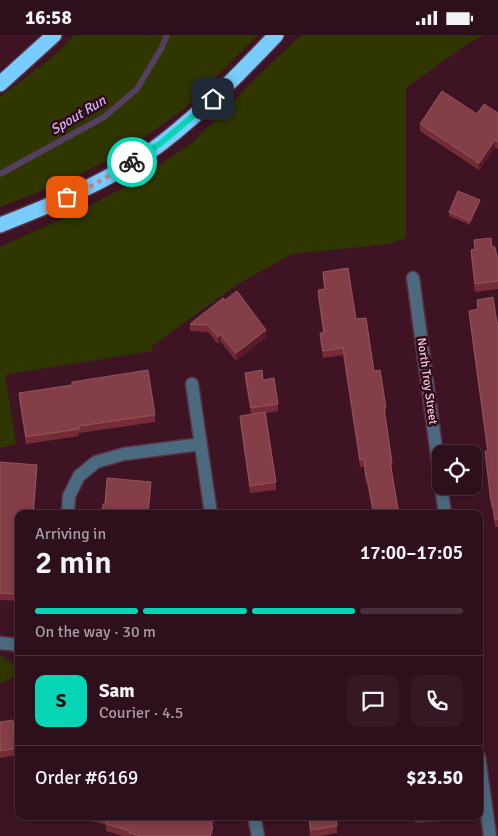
<!DOCTYPE html>
<html lang="en">
<head>
<meta charset="utf-8">
<style>
  body { margin:0; font-family:Signika,sans-serif; background:#361825; color:#f1f3f6; height:100vh; display:flex; flex-direction:column; font-size:19px; white-space:nowrap }
  * { box-sizing:border-box; margin:0 }
  p { font-size:16px; color:#a79ca3 }
  .icon { flex:none; width:28px; height:28px; fill:none; stroke:currentColor; stroke-width:2; stroke-linecap:round; stroke-linejoin:round }
  .map { position:relative; flex:1; overflow:hidden }
  .details { position:absolute; left:15px; top:475px; width:468px; height:310px; display:flex; flex-direction:column; background:#2e0f1c; border-radius:10px; box-shadow:0 2px 8px #0003,0 0 0 1px #492f3b }
  .details>* { flex:none }
  .tools { position:absolute; left:432px; top:410px; display:grid; gap:10px }
  .tools a { display:grid; place-items:center; width:50px; height:50px; border-radius:10px; background:#2e0f1c; box-shadow:0 2px 8px #0003,0 0 0 1px #492f3b; font-size:25px }
  .pin { position:absolute; display:grid; place-items:center; width:42px; height:42px; color:#fff; margin:-21px; border-radius:10px; box-shadow:0 2px 8px #0006 }
  .courier { position:absolute; display:grid; place-items:center; width:50px; height:50px; margin:-25px; border:4px solid #06d5b6; border-radius:50%; background:#fff; color:#222; box-shadow:0 1px 6px #0007 }
  .overview em { font-style:normal; font-weight:600 }
  .overview div { display:flex; flex-direction:column-reverse }
  .overview { display:flex; align-items:center; justify-content:space-between; height:85px; padding:0 20px }
  h1 { font-size:32px; font-weight:600; line-height:38px }
  .bar { display:grid; grid-template-columns:repeat(4,1fr); gap:8px 5px; align-content:center; height:60px; padding:0 20px }
  .bar i { height:6px; border-radius:4px; background:#492f3b }
  .bar .on { background:#06d5b6 }
  .bar p { grid-column:span 4 }
  .line { display:flex; align-items:center; gap:12px; padding:0 20px; border-top:1px solid #492f3b }
  .line div { flex:1 }
  .round { display:grid; place-items:center; flex:none; width:52px; height:52px; border-radius:10px; background:#361825 }
  .status { display:flex; justify-content:space-between; align-items:center; height:35px; padding:0 25px; background:#2e0f1c; direction:ltr }
  .status svg { height:14px; fill:currentColor }
  .map>svg:first-child { display:block }
</style>
</head>
<body>
<div class="status"><b>16:58</b><svg viewBox="0 0 49 12"><path d="M0 12V9h3v3zM5 12V6h3v6zM10 12V3h3v9zM15 12V0h3v12zM26 1h20v11H26zM47 4h2v5h-2z"/></svg></div>
<div class="map">
<svg width="498" height="801" viewBox="0 0 498 801">
  <rect width="100%" height="100%" fill="#3e1425"/>
  <!-- green -->
  <path fill="#2f3600" d="M 74,0 L 258,0 L 184,74 L 143,103 L 106,126 L 62,148 L 0,172 L 0,62 L 55,20 Z
    M 301,0 L 484,0 L 469,8 L 406,53 L 406,203 L 389,209 L 292,219 L 238,249 L 152,311 L 152,316 L 5,340 L 16,409 L 0,413 L 0,212 L 73,179 L 133,148 L 192,108 L 256,43 Z
    M 0,621 L 2,621 L 19,634 L 19,639 L 0,649 Z"/>
  <g fill="none" stroke-linecap="round" stroke-linejoin="round">
    <!-- stream -->
    <path stroke="#553f61" stroke-width="6" d="M 0,139 L 104,82 L 137,54 L 162,12 L 167,0"/>
    <defs>
      <path id="minor" d="M 413,243 L 441,450
        M 192,349 L 211,479
        M 441,451 L 445,479
        M 68,479 L 69,461 L 79,441 L 96,427 L 124,419 L 201,409
        M 0,608 L 19,610
        M 479,722 L 490,801
        M 254,781 L 258,801"/>
      <path id="highway" d="M 0,49 L 54,0
        M 0,190 C 54,169 116,143 163,107 C 204,75 240,38 276,0"/>
    </defs>
    <!-- minor casing -->
    <use href="#minor" stroke="#5a3242" stroke-width="15"/>
    <!-- highway casing -->
    <use href="#highway" stroke="#5a3242" stroke-width="18"/>
    <!-- minor -->
    <use href="#minor" stroke="#4b6a7f" stroke-width="12"/>
    <!-- highway -->
    <use href="#highway" stroke="#79ccfe" stroke-width="15"/>
  </g>
  <!-- wall -->
  <path fill="#762c36" d="M 498,78 L 498,114 L 495,112 L 479,135 L 420,96 L 420,89 L 477,79 Z
    M 480,168 L 470,190 L 449,181 L 449,177 Z
    M 474,205 L 492,212 L 497,222 L 498,222 L 498,254 L 475,257 L 471,222 L 471,215 L 474,215 Z
    M 323,237 L 356,284 L 374,336 L 386,372 L 385,379 L 392,428 L 392,435 L 399,479 L 373,479 L 367,449 L 366,449 L 364,432 L 360,432 L 343,320 L 323,323 L 320,305 L 320,298 L 323,298 L 318,262 L 318,255 L 324,254 L 323,244 Z
    M 225,265 L 266,302 L 236,326 L 221,307 L 218,309 L 208,297 L 190,296 L 190,289 Z
    M 477,265 L 497,288 L 498,288 L 498,492 L 495,492 L 492,472 L 491,473 L 485,423 L 485,416 L 487,416 L 469,283 L 469,276 L 477,274 Z
    M 245,338 L 263,345 L 278,369 L 278,376 L 266,378 L 276,447 L 276,455 L 250,458 L 240,388 L 240,381 L 251,379 L 245,345 Z
    M 72,347 L 155,380 L 155,387 L 79,398 L 79,401 L 26,409 L 19,365 L 19,358 L 72,350 Z
    M 0,427 L 37,437 L 34,479 L 19,479 L 19,566 L 0,565 Z
    M 0,687 L 14,698 L 19,697 L 19,720 L 0,723 Z
    M 81,781 L 215,781 L 213,791 L 213,798 L 212,801 L 123,801 L 106,796 L 106,790 L 81,783 Z
    M 308,781 L 336,781 L 337,798 L 320,801 L 310,801 Z
    M 415,781 L 439,781 L 439,786 L 415,788 Z"/>
  <!-- shaded-wall -->
  <path fill="#5a1b28" d="M 495,105 L 495,112 L 479,135 L 479,128 Z
    M 480,165 L 480,168 L 470,190 L 470,186 Z
    M 266,295 L 266,302 L 236,326 L 236,318 Z
    M 221,300 L 221,307 L 218,309 L 218,302 Z
    M 37,430 L 34,479 L 33,479 Z
    M 151,447 L 149,479 L 148,479 Z
    M 213,781 L 215,782 L 211,797 L 211,790 Z
    M 213,791 L 212,801 L 210,801 Z"/>
  <!-- building -->
  <path fill="#833e48" stroke="#93555e" d="M 442,56 L 477,79 L 484,69 L 498,78 L 498,107 L 495,105 L 479,128 L 420,89 Z
    M 458,156 L 480,165 L 470,186 L 449,177 Z
    M 491,203 L 492,212 L 495,212 L 497,222 L 498,222 L 498,246 L 475,249 L 471,215 L 475,214 L 474,205 Z
    M 348,233 L 356,284 L 366,283 L 374,336 L 380,335 L 386,372 L 384,372 L 392,428 L 390,428 L 399,479 L 374,479 L 367,442 L 366,442 L 364,424 L 360,425 L 343,313 L 323,316 L 320,298 L 324,298 L 318,255 L 325,254 L 323,237 Z
    M 237,256 L 266,295 L 236,318 L 221,300 L 218,302 L 208,290 L 190,289 L 223,263 L 225,265 Z
    M 493,262 L 497,288 L 498,288 L 498,484 L 495,485 L 492,465 L 491,465 L 485,416 L 488,416 L 469,276 L 478,274 L 477,265 Z
    M 148,335 L 155,380 L 79,391 L 79,394 L 26,402 L 19,358 L 72,350 L 72,347 Z
    M 262,335 L 263,345 L 274,343 L 278,369 L 251,373 L 245,338 Z
    M 265,377 L 276,447 L 250,451 L 240,381 Z
    M 0,427 L 37,430 L 33,479 L 19,479 L 19,559 L 0,558 Z
    M 107,443 L 151,447 L 148,479 L 102,479 L 103,469 L 105,469 Z
    M 13,685 L 14,698 L 19,697 L 19,713 L 0,716 L 0,687 Z
    M 99,781 L 213,781 L 211,790 L 213,791 L 210,801 L 141,801 L 129,798 L 130,796 L 106,789 L 107,783 Z
    M 309,781 L 336,781 L 337,791 L 311,795 Z"/>
  <g fill="none" stroke-linecap="round" stroke-linejoin="round">
    <!-- done -->
    <path stroke="#b08e9a" stroke-width="5" stroke-dasharray="0 9" d="M 67,162 L 93,150 L 132,127"/>
    <!-- route -->
    <path stroke="#06d5b6" stroke-width="6" d="M 132,127 L 161,108 L 213,64"/>
  </g>
  <g text-anchor="middle" dominant-baseline="central" stroke-width="5" stroke-linejoin="round" paint-order="stroke">
    <!-- street labels -->
    <g font-size="12" fill="#edd0d9" stroke="#320a1c">
      <text transform="translate(427 346) rotate(82)">North Troy Street</text>
    </g>
    <!-- water labels -->
    <g font-size="14" font-style="italic" fill="#c6b6f0" stroke="#320a1c">
      <text transform="translate(78 80) rotate(-31)">Spout Run</text>
    </g>
  </g>
</svg>
<div class="tools">
<a><svg class="icon" aria-label="locate" viewBox="0 0 24 24"><circle cx="12" cy="12" r="6"/><path d="M12 2v4M12 18v4M2 12h4M18 12h4"/></svg></a>
</div>
<div class="pin" style="left:67px;top:162px;background:#ea580c"><svg class="icon" aria-label="bag" viewBox="0 0 24 24"><path d="M5 8h14l-1 12H6zM9 8a3 3 0 0 1 6 0"/></svg></div>
<div class="pin" style="left:213px;top:64px;background:#1f2937"><svg class="icon" aria-label="home" viewBox="0 0 24 24"><path d="M3 11l9-7 9 7M6 9v11h12V9"/></svg></div>
<div class="courier" style="left:132px;top:127px"><svg class="icon" aria-label="bike" viewBox="0 0 24 24"><circle cx="6" cy="16" r="4"/><circle cx="18" cy="16" r="4"/><path d="M6 16l4-8h5l3 8M10 8l3 8H6M13 5h3"/></svg></div>
<section class="details">
<div class="overview"><div><h1>2 min</h1><p>Arriving in</p></div><em>17:00–17:05</em></div>
<div class="bar"><i class="on"></i><i class="on"></i><i class="on"></i><i></i><p>On the way · 30 m</p></div>
<div class="line" style="height:90px"><b class="round" style="background:#06d5b6;color:#111">S</b><div><b>Sam</b><p>Courier · 4.5</p></div><a class="round"><svg class="icon" aria-label="chat" viewBox="0 0 24 24"><path d="M4 5h16v11H9l-5 4z"/></svg></a><a class="round"><svg class="icon" aria-label="phone" viewBox="0 0 24 24"><path d="M5 4h4l2 5-3 2q2 4 5 5l2-3 5 2v4C11 20 4 13 5 4z"/></svg></a></div>
<div class="line" style="height:65px"><div>Order #6169</div><b>$23.50</b></div>
</section>
</div>
</body>
</html>
